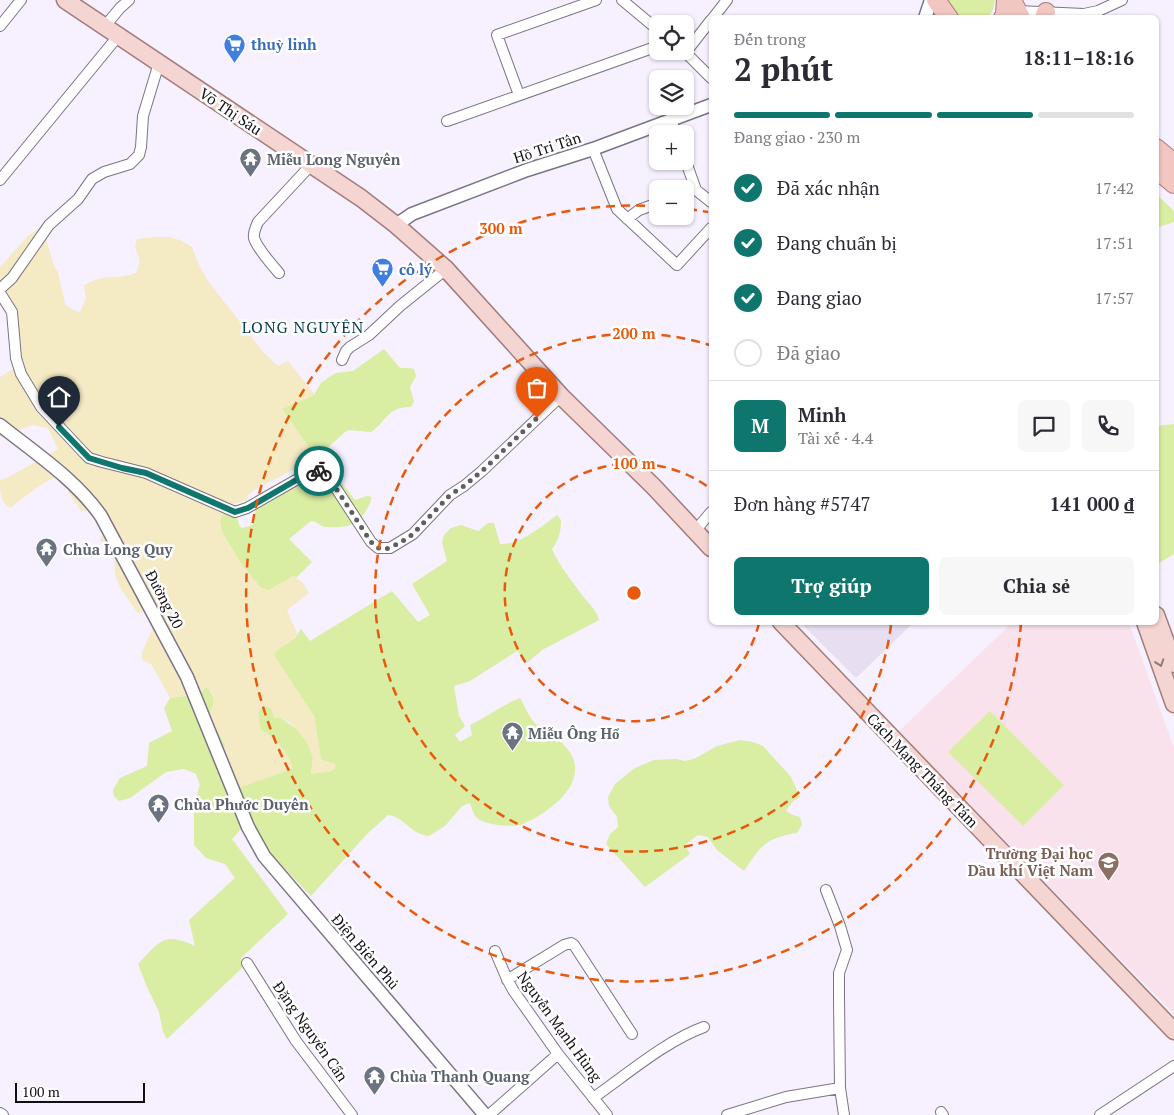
<!DOCTYPE html>
<html lang="vi">
<head>
<meta charset="utf-8">
<style>
  body { margin:0; font-family:"PT Serif",serif; background:#f7f7f7; color:#2b2b33; height:100vh; display:flex; flex-direction:column; font-size:19px; white-space:nowrap }
  * { box-sizing:border-box; margin:0 }
  p { font-size:16px; color:#7c7c81 }
  .icon { flex:none; width:28px; height:28px; fill:none; stroke:currentColor; stroke-width:2; stroke-linecap:round; stroke-linejoin:round }
  .map { position:relative; flex:1; overflow:hidden }
  .details { position:absolute; left:709px; top:15px; width:450px; height:610px; display:flex; flex-direction:column; background:#fff; border-radius:8px; box-shadow:0 1px 4px #0004 }
  .details>* { flex:none }
  .tools { position:absolute; left:649px; top:15px; display:grid; gap:10px }
  .tools a { display:grid; place-items:center; width:45px; height:45px; border-radius:8px; background:#fff; box-shadow:0 1px 4px #0004; font-size:25px }
  .scale { position:absolute; left:15px; bottom:12px; width:130px; box-sizing:border-box; padding-left:5px; border:2px solid #110e14; border-top:0; font-size:14px; line-height:18px; white-space:nowrap; color:#110e14; -webkit-text-stroke:4px #fff; paint-order:stroke }
  .pin { position:absolute; display:grid; place-items:center; width:42px; height:42px; color:#fff; margin:-51px -21px; border-radius:50% 50% 50% 0; rotate:-45deg; box-shadow:0 0 5px #0007 }
  .pin .icon { rotate:45deg }
  .courier { position:absolute; display:grid; place-items:center; width:50px; height:50px; margin:-25px; border:4px solid #0f766e; border-radius:50%; background:#fff; color:#222; box-shadow:0 1px 6px #0007 }
  .headline em { font-style:normal; font-weight:800 }
  .headline div { display:flex; flex-direction:column-reverse }
  .headline { display:flex; align-items:center; justify-content:space-between; height:85px; padding:0 25px }
  h1 { font-size:32px; font-weight:800; line-height:38px }
  .bar { display:grid; grid-template-columns:repeat(4,1fr); gap:8px 5px; align-content:center; height:60px; padding:0 25px }
  .bar i { height:6px; border-radius:4px; background:#e1e1e2 }
  .bar .current { background:#0f766e }
  .bar p { grid-column:span 4 }
  .line { display:flex; align-items:center; gap:12px; padding:0 25px; border-top:1px solid #e1e1e2 }
  .line div { flex:1 }
  .round { display:grid; place-items:center; flex:none; width:52px; height:52px; border-radius:8px; background:#f7f7f7 }
  ol { padding:0 25px; list-style:none }
  li { display:flex; align-items:center; gap:15px; height:55px }
  li p { margin-inline-start:auto }
  li .icon { padding:5px; border-radius:50%; background:#0f766e; color:#fff; stroke-width:4 }
  li:last-child { color:#7c7c81 }
  li i { width:28px; height:28px; border:2px solid #e1e1e2; border-radius:50% }
  .button { display:flex; gap:10px; margin-top:auto; padding:10px 25px }
  .button a { flex:1; height:58px; border-radius:8px; background:#0f766e; color:#fff; font-size:20px; font-weight:800; line-height:58px; text-align:center }
  .button a+a { background:#f7f7f7; color:#2b2b33 }
  .map>svg:first-child { display:block }
</style>
</head>
<body>
<div class="map">
<svg width="1174" height="1115" viewBox="0 0 1174 1115">
  <rect width="100%" height="100%" fill="#f6f0ff"/>
  <!-- built -->
  <path fill="#e7def2" d="M 801,623 L 913,623 L 856,678 Z"/>
  <!-- education -->
  <path fill="#fae2ed" d="M 1012,623 L 1129,623 L 1174,748 L 1174,1014 L 898,732 Z"/>
  <!-- green -->
  <path fill="#d9eda3" d="M 944,0 L 995,0 L 993,10 L 988,17 L 957,17 Z
    M 1156,194 L 1174,211 L 1174,222 L 1156,228 Z
    M 384,349 L 400,368 L 409,368 L 414,369 L 416,376 L 410,387 L 414,402 L 411,407 C 388,406 387,421 371,432 L 349,430 L 345,432 L 316,458 L 282,409 L 314,395 L 321,383 L 329,377 L 336,373 L 353,371 Z
    M 1174,424 L 1174,554 L 1156,565 L 1156,426 Z
    M 323,465 L 333,471 L 355,500 L 367,496 L 372,497 C 369,508 361,521 350,525 C 344,528 331,527 325,527 C 320,526 317,521 311,521 L 289,539 L 312,562 L 296,578 L 294,576 L 268,591 L 260,587 L 241,564 L 228,542 L 222,532 L 220,520 L 224,512 C 233,514 238,515 239,525 L 242,528 L 253,525 L 256,508 Z
    M 557,515 L 561,520 C 561,531 559,540 552,549 C 559,565 571,580 582,595 C 589,604 596,609 599,620 L 542,650 L 527,663 L 517,651 L 470,681 L 454,686 L 459,716 L 465,726 L 455,735 L 460,742 L 472,735 L 470,725 C 487,717 502,705 520,698 C 525,706 529,718 536,724 C 549,735 569,743 574,761 C 582,789 546,814 523,824 C 514,828 483,825 476,817 C 473,814 472,807 470,803 L 462,806 L 445,826 L 429,836 C 410,834 405,817 388,815 L 366,835 L 311,896 L 244,826 L 232,839 L 288,914 L 241,958 L 242,968 L 167,1039 L 163,1032 L 159,1012 L 147,987 L 138,964 C 160,942 163,931 195,946 L 189,920 L 235,878 L 225,864 L 206,858 L 194,845 L 194,803 L 200,785 L 196,774 L 184,769 L 166,772 L 130,798 L 119,801 L 114,796 L 113,790 L 120,778 L 147,766 L 149,743 L 172,731 L 164,708 L 170,698 L 199,694 L 206,687 L 209,689 L 215,702 L 210,712 L 207,727 L 216,728 L 225,745 L 224,754 L 286,756 C 279,744 272,737 260,729 L 258,712 L 265,706 L 271,708 L 278,718 L 281,718 L 296,729 L 307,742 L 313,757 L 311,774 L 331,771 L 335,764 L 321,760 L 314,716 L 276,659 L 274,655 L 276,651 L 295,638 L 301,629 L 310,641 L 392,591 L 418,622 L 430,615 L 412,584 L 447,561 L 442,543 L 444,535 L 451,528 L 461,525 L 478,531 L 488,523 L 494,523 L 500,544 C 520,545 542,526 557,515 Z
    M 990,711 L 1064,785 L 1023,826 L 948,752 Z
    M 740,740 L 753,742 L 763,746 L 791,777 L 800,797 L 793,801 L 786,811 L 793,815 L 800,817 L 802,825 L 797,833 C 766,838 761,845 744,871 L 717,850 L 708,837 L 698,835 L 685,845 L 690,854 L 645,887 L 606,844 L 610,834 L 618,827 L 617,817 L 609,806 L 608,797 L 615,784 L 635,768 L 654,760 L 676,759 L 685,761 L 696,758 L 717,746 Z"/>
  <!-- sand -->
  <path fill="#f4eac4" d="M 39,228 L 45,236 L 54,266 L 58,272 L 65,304 L 71,309 L 80,312 L 86,298 L 84,286 C 102,273 118,280 136,273 L 140,261 L 135,246 L 137,239 L 155,237 L 170,237 L 182,241 L 192,247 L 199,265 L 208,281 L 264,353 L 278,366 L 288,361 L 315,395 L 282,409 L 316,458 L 254,490 L 248,495 L 247,500 L 234,504 L 227,503 L 88,453 L 44,407 L 31,386 L 22,362 L 16,311 L 0,282 L 0,267 L 28,236 Z
    M 16,367 L 78,452 L 150,478 L 224,512 L 220,520 L 222,532 L 228,542 L 241,564 L 260,587 L 268,590 L 294,576 L 303,583 L 309,593 L 287,610 L 297,634 C 290,646 279,646 274,655 L 314,716 L 321,759 L 335,764 L 336,767 L 331,771 L 311,774 L 313,757 L 307,742 L 296,729 L 289,722 L 281,718 L 274,718 L 271,708 L 265,706 L 258,712 L 260,729 C 274,738 290,752 293,769 L 241,787 L 232,782 L 224,754 L 225,745 L 216,728 L 201,728 L 199,725 L 204,713 L 210,712 C 215,704 215,693 206,687 L 199,694 L 170,698 L 152,665 L 142,660 L 142,652 L 155,624 L 148,610 L 138,613 C 130,601 117,587 115,573 C 114,566 116,560 113,553 L 105,551 L 100,540 L 103,535 L 104,525 L 93,510 L 81,511 L 68,492 L 72,482 L 72,473 C 52,473 26,496 10,508 C 0,501 0,493 0,480 L 7,478 L 58,449 L 48,428 L 32,425 L 8,435 L 0,437 L 0,377 Z"/>
  <g fill="none" stroke-linecap="round" stroke-linejoin="round">
    <defs>
      <path id="minor" d="M 622,0 L 658,30
        M 1018,11 L 1084,14 L 1098,11 L 1122,0
        M 713,18 L 727,0
        M 0,26 L 21,0
        M 105,26 L 120,8 L 129,0
        M 684,51 L 711,78
        M 686,52 L 711,20
        M 519,95 L 497,35 L 596,0
        M 671,120 L 676,134
        M 447,121 L 658,46
        M 593,149 L 617,209 L 677,265 L 711,228
        M 685,159 L 696,190 L 711,202
        M 0,180 L 119,35
        M 627,219 L 639,210 L 658,203
        M 279,273 C 272,265 257,248 254,238 C 253,232 256,227 258,222 L 311,165
        M 0,289 L 12,278 L 49,225 L 78,199 L 92,179 L 104,172 L 130,164 L 139,155 L 141,147 L 143,116 L 159,63
        M 0,293 L 12,312 L 16,358 L 21,374 L 41,407 L 84,453 L 89,458 L 102,462 L 146,473 L 235,512 L 247,508 L 310,472 L 322,472 L 330,479 L 371,542 L 378,548 L 390,548 L 413,534 L 450,495 L 464,486 L 482,471 L 561,396
        M 342,360 L 346,351 L 350,347 L 369,335 L 400,306 L 446,269
        M 695,531 L 711,512
        M 826,890 L 840,926 L 847,950 L 839,973 L 839,999 L 840,1088 L 844,1115
        M 495,951 L 507,979 L 513,990 L 558,1054 L 607,1115
        M 247,963 L 296,1041 L 352,1115
        M 507,980 L 564,945 L 571,943 L 574,945 L 632,1034
        M 593,1098 C 626,1075 667,1040 704,1027
        M 941,1112 L 943,1115
        M 0,1113 L 3,1115
        M 489,1115 L 558,1054
        M 727,1115 L 786,1097 L 840,1088
        M 1100,1115 L 1174,1066"/>
      <path id="tertiary" d="M 925,18 L 931,0
        M 396,225 L 412,214 L 527,170 L 593,149 L 711,105
        M 0,425 C 35,453 75,479 101,516 L 187,677 L 248,827 L 264,856 L 485,1115"/>
      <path id="primary" d="M 65,0 L 361,198 L 396,225 L 446,269 L 561,396 L 654,487 L 711,548
        M 1156,615 L 1174,664
        M 781,622 L 1174,1031
        M 1145,622 L 1174,704"/>
      <path id="trunk" d="M 936,0 L 949,18
        M 1012,0 L 1021,18
        M 1003,18 L 1005,14 L 1006,0
        M 1044,18 L 1046,12
        M 1156,148 L 1174,163
        M 1156,169 L 1174,184"/>
    </defs>
    <!-- minor casing -->
    <use href="#minor" stroke="#7b7484" stroke-width="12"/>
    <!-- tertiary casing -->
    <use href="#tertiary" stroke="#7b7484" stroke-width="15"/>
    <!-- primary casing -->
    <use href="#primary" stroke="#a17d7b" stroke-width="19"/>
    <!-- trunk casing -->
    <use href="#trunk" stroke="#a17d7b" stroke-width="20"/>
    <!-- minor -->
    <use href="#minor" stroke="#fff" stroke-width="10"/>
    <!-- tertiary -->
    <use href="#tertiary" stroke="#fff" stroke-width="12"/>
    <!-- primary -->
    <use href="#primary" stroke="#f5d5d1" stroke-width="16"/>
    <!-- trunk -->
    <use href="#trunk" stroke="#f2c7c2" stroke-width="18"/>
  </g>
  <!-- one-way arrows -->
  <defs><path id="oneway-chevron" d="M-2-3.5L2.5 0L-2 3.5" fill="none" stroke-width="1.6" stroke-linecap="round" stroke-linejoin="round" transform="scale(1.25)"/></defs>
  <use stroke="#8e7b7c" href="#oneway-chevron" transform="translate(1160 663) rotate(71)"/>
  <g fill="none" stroke-linecap="round" stroke-linejoin="round">
    <!-- done -->
    <path stroke="#615d66" stroke-width="5" stroke-dasharray="0 9" d="M 319,471 L 326,474 L 330,479 L 371,542 L 378,548 L 386,549 L 400,543 L 413,534 L 450,495 L 464,486 L 482,471 L 537,418"/>
    <!-- route -->
    <path stroke="#0f766e" stroke-width="6" d="M 59,427 L 89,458 L 122,468 L 146,473 L 235,512 L 248,508 L 310,472 L 319,471"/>
  </g>
  <!-- distance rings -->
  <g fill="none" stroke="#e8590c" stroke-width="2.5" stroke-dasharray="9 6">
    <path d="M759 623A129 129 0 1 1 711 489"/>
    <path d="M891 625A259 259 0 1 1 710 345"/>
    <path d="M1021 623A388 388 0 1 1 654 206M688 209A388 388 0 0 1 708 212"/>
  </g>
  <!-- icons -->
  <defs>
    <symbol id="supermarket-pin" viewBox="-11 -11 22 30"><path d="M0 17L-7.5 6A9.5 9.5 0 1 1 7.5 6Z" fill="#3f7fe0" stroke="#fff"/><path d="M-6-5.5h2.5l.6 2H6L4.5 2H-2.5L-4.4-4H-6ZM-1.5 3.2a1.3 1.3 0 1 0 .1 0ZM3 3.2a1.3 1.3 0 1 0 .1 0Z" fill="#fff"/></symbol>
    <symbol id="temple-pin" viewBox="-11 -11 22 30"><path d="M0 17L-7.5 6A9.5 9.5 0 1 1 7.5 6Z" fill="#6b7280" stroke="#fff"/><path d="M0-6L5-2H3V0L6.5 2.5H4V6H1.5V3h-3V6H-4V2.5H-6.5L-3 0V-2H-5Z" fill="#fff"/></symbol>
    <symbol id="university-pin" viewBox="-11 -11 22 30"><path d="M0 17L-7.5 6A9.5 9.5 0 1 1 7.5 6Z" fill="#8d6e63" stroke="#fff"/><path d="M0-5L7-2L0 1L-7-2ZM-4 1L0 2.5L4 1V4Q0 6-4 4Z" fill="#fff"/></symbol>
  </defs>
  <g fill-rule="evenodd">
    <use href="#supermarket-pin" x="222" y="32" width="25" height="34"/>
    <use href="#temple-pin" x="238" y="146" width="25" height="34"/>
    <use href="#supermarket-pin" x="370" y="256" width="25" height="34"/>
    <use href="#temple-pin" x="34" y="536" width="25" height="34"/>
    <use href="#temple-pin" x="500" y="720" width="25" height="34"/>
    <use href="#temple-pin" x="146" y="792" width="25" height="34"/>
    <use href="#university-pin" x="1096" y="850" width="25" height="34"/>
    <use href="#temple-pin" x="362" y="1064" width="25" height="34"/>
  </g>
  <g text-anchor="middle" dominant-baseline="central" stroke-width="5" stroke-linejoin="round" paint-order="stroke">
    <!-- shop labels -->
    <g font-size="15" font-weight="bold" fill="#366cbe" stroke="#fff" text-anchor="start">
      <text x="251" y="44">thuỳ linh</text>
      <text x="399" y="269">cô lý</text>
    </g>
    <!-- street labels -->
    <g font-size="15" fill="#110e14" stroke="#fff">
      <text transform="translate(231 111) rotate(34)">Võ Thị Sáu</text>
      <text transform="translate(547 147) rotate(-18)">Hồ Tri Tân</text>
      <text transform="translate(165 599) rotate(62)">Đường 20</text>
      <text transform="translate(923 770) rotate(46)">Cách Mạng Tháng Tám</text>
      <text transform="translate(366 951) rotate(49)">Điện Biên Phủ</text>
      <text transform="translate(560 1026) rotate(54)">Nguyễn Mạnh Hùng</text>
      <text transform="translate(311 1031) rotate(55)">Đặng Nguyên Cẩn</text>
    </g>
    <!-- worship labels -->
    <g font-size="15" font-weight="bold" fill="#5b616d" stroke="#fff" text-anchor="start">
      <text x="267" y="159">Miễu Long Nguyên</text>
      <text x="63" y="549">Chùa Long Quy</text>
      <text x="528" y="733">Miễu Ông Hổ</text>
      <text x="174" y="804">Chùa Phước Duyên</text>
      <text x="390" y="1076">Chùa Thanh Quang</text>
    </g>
    <!-- education labels -->
    <g font-size="15" font-weight="bold" fill="#785e54" stroke="#fff" text-anchor="end">
      <text x="1093" y="853">Trường Đại học<tspan x="1093" dy="17">Dầu khí Việt Nam</tspan></text>
    </g>
    <!-- neighbourhood labels -->
    <g font-size="16" letter-spacing="1" fill="#083e4f" stroke="#fff">
      <text x="303" y="327">LONG NGUYÊN</text>
    </g>
  </g>
  <circle cx="634" cy="593" r="8" fill="#e8590c" stroke="#fff" stroke-width="2.5"/>
  <g font-size="15" text-anchor="middle" font-weight="bold" fill="#e8590c" stroke="#fff" stroke-width="5" stroke-linejoin="round" paint-order="stroke">
    <text x="501" y="234">300 m</text>
    <text x="634" y="339">200 m</text>
    <text x="634" y="469">100 m</text>
  </g>
</svg>
<div class="tools">
<a><svg class="icon" aria-label="locate" viewBox="0 0 24 24"><circle cx="12" cy="12" r="6"/><path d="M12 2v4M12 18v4M2 12h4M18 12h4"/></svg></a>
<a><svg class="icon" aria-label="layers" viewBox="0 0 24 24"><path d="M12 4l9 5-9 5-9-5zM3 14l9 5 9-5"/></svg></a>
<a>+</a>
<a>−</a>
</div>
<div class="scale">100 m</div>
<div class="pin" style="left:537px;top:418px;background:#ea580c"><svg class="icon" aria-label="bag" viewBox="0 0 24 24"><path d="M5 8h14l-1 12H6zM9 8a3 3 0 0 1 6 0"/></svg></div>
<div class="pin" style="left:59px;top:427px;background:#1f2937"><svg class="icon" aria-label="home" viewBox="0 0 24 24"><path d="M3 11l9-7 9 7M6 9v11h12V9"/></svg></div>
<div class="courier" style="left:319px;top:471px"><svg class="icon" aria-label="bike" viewBox="0 0 24 24"><circle cx="6" cy="16" r="4"/><circle cx="18" cy="16" r="4"/><path d="M6 16l4-8h5l3 8M10 8l3 8H6M13 5h3"/></svg></div>
<section class="details">
<div class="headline"><div><h1>2 phút</h1><p>Đến trong</p></div><em>18:11–18:16</em></div>
<div class="bar"><i class="current"></i><i class="current"></i><i class="current"></i><i></i><p>Đang giao · 230 m</p></div>
<ol>
<li><svg class="icon" aria-label="check" viewBox="0 0 24 24"><path d="M5 12l5 5 9-10"/></svg>Đã xác nhận<p>17:42</p></li>
<li><svg class="icon" aria-label="check" viewBox="0 0 24 24"><path d="M5 12l5 5 9-10"/></svg>Đang chuẩn bị<p>17:51</p></li>
<li><svg class="icon" aria-label="check" viewBox="0 0 24 24"><path d="M5 12l5 5 9-10"/></svg>Đang giao<p>17:57</p></li>
<li><i></i>Đã giao</li>
</ol>
<div class="line" style="height:90px"><b class="round" style="background:#0f766e;color:#fff">M</b><div><b>Minh</b><p>Tài xế · 4.4</p></div><a class="round"><svg class="icon" aria-label="chat" viewBox="0 0 24 24"><path d="M4 5h16v11H9l-5 4z"/></svg></a><a class="round"><svg class="icon" aria-label="phone" viewBox="0 0 24 24"><path d="M5 4h4l2 5-3 2q2 4 5 5l2-3 5 2v4C11 20 4 13 5 4z"/></svg></a></div>
<div class="line" style="height:65px"><div>Đơn hàng #5747</div><b>141 000 ₫</b></div>
<div class="button"><a>Trợ giúp</a><a>Chia sẻ</a></div>
</section>
</div>
</body>
</html>
